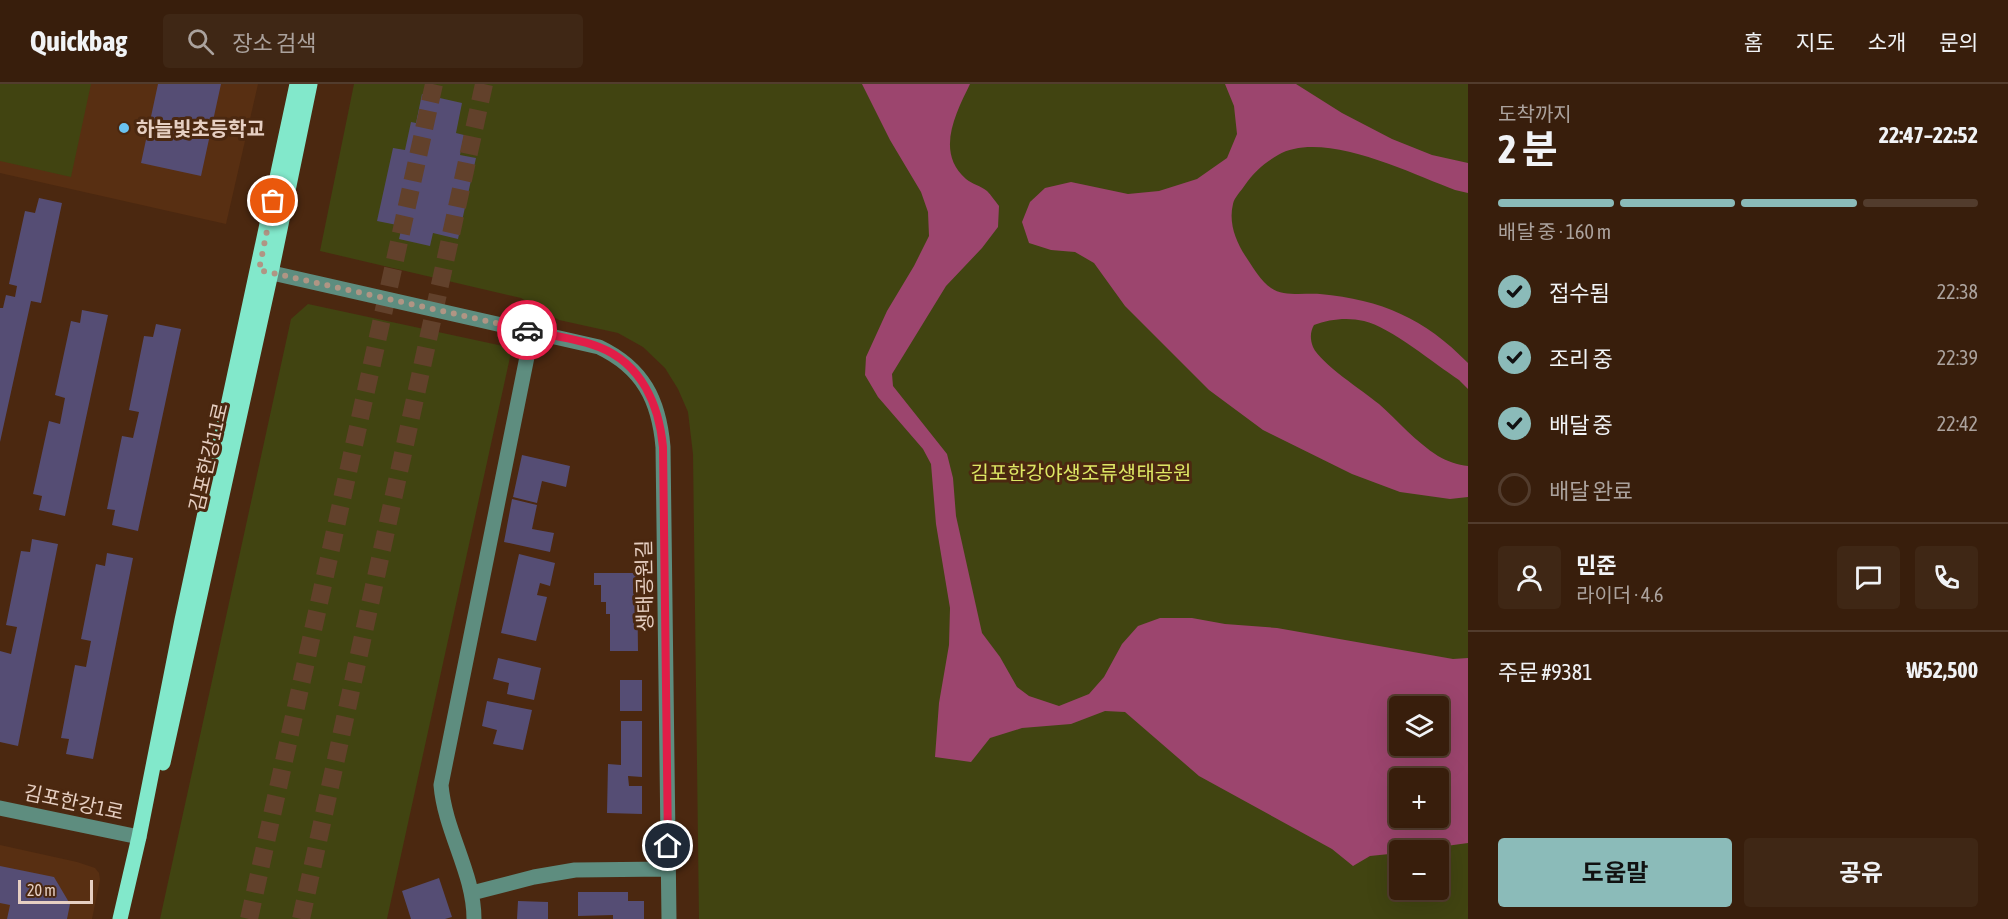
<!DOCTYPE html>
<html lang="ko">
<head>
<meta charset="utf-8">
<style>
  body { margin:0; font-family:"Asap Condensed","Noto Sans KR",sans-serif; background:#3f2715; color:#f1f3f6; height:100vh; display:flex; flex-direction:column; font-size:22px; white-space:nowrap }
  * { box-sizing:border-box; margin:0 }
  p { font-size:20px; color:#aba29d }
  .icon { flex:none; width:33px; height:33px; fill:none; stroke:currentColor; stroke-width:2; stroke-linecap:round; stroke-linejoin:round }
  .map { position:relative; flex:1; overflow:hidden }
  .drawer { display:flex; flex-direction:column; background:#381e0c; width:540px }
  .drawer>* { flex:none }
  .controls { position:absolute; left:1389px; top:612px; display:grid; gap:12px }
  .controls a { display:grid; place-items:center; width:60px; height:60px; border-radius:6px; background:#381e0c; box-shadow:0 6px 24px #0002,0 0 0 2px #523c2d; font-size:30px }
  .scale { position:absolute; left:18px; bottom:15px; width:75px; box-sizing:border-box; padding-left:6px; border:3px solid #e6cfc2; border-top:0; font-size:16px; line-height:21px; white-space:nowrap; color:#e6cfc2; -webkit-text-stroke:4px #4b2810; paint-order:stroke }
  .pin { position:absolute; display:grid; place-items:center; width:51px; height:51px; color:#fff; margin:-26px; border:3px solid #fff; border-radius:50%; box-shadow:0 2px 6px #0007 }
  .courier { position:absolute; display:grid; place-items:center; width:60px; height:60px; margin:-30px; border:4px solid #e11d48; border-radius:50%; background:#fff; color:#222; box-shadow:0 2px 8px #0007 }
  .headline em { font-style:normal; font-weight:700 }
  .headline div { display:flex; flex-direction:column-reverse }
  .headline { display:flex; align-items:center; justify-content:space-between; height:102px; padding:0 30px }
  h1 { font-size:39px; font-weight:700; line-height:45px }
  .bar { display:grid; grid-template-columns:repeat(4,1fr); gap:9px 6px; align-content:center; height:72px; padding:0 30px }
  .bar i { height:8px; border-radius:4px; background:#523c2d }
  .bar .selected { background:#8bbbb9 }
  .bar p { grid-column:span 4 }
  .line { display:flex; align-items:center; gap:15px; padding:0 30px; border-top:2px solid #523c2d }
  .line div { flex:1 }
  .round { display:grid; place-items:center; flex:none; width:63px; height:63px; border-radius:6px; background:#3f2715 }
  ol { padding:0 30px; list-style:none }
  li { display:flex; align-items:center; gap:18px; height:66px }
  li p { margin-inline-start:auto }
  li .icon { padding:6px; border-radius:50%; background:#8bbbb9; color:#111; stroke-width:4 }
  li:last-child { color:#aba29d }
  li i { width:33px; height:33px; border:3px solid #523c2d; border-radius:50% }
  .cta { display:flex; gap:12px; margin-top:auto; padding:12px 30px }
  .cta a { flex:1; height:69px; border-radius:6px; background:#8bbbb9; color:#111; font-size:24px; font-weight:700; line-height:69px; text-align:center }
  .cta a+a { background:#3f2715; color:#f1f3f6 }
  header { display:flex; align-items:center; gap:36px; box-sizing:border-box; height:84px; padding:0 30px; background:#381e0c; border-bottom:2px solid #523c2d }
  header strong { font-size:28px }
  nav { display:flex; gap:33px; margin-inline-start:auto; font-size:21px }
  .search { width:420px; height:54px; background:#3f2715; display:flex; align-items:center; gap:15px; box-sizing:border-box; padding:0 21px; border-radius:6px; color:#aba29d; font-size:22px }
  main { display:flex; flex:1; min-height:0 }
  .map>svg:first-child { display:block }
</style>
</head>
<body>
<header>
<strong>Quickbag</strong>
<div class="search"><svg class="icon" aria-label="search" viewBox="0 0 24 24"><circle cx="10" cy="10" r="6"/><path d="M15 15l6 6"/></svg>장소 검색</div>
<nav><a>홈</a><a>지도</a><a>소개</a><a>문의</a></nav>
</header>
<main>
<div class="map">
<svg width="1468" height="835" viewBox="0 0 1468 835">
  <rect width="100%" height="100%" fill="#4b2810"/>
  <!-- built -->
  <path fill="#582f12" d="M 0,0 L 258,0 L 226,140 L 0,89 Z
    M 0,761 L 77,778 L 95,784 L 99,789 L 100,796 L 92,835 L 0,835 Z"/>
  <!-- green -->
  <path fill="#414411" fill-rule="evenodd" d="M 0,0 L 91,0 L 71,93 L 0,77 Z
    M 354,0 L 1468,0 L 1468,835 L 699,835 L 693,370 L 688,328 L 678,305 L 665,284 L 643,263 L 618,249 L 559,236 L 521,214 L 320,167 ZM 1400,622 L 1438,622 L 1438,662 L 1400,662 ZM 1400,694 L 1438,694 L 1438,734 L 1400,734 ZM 1400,766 L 1438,766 L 1438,806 L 1400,806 Z
    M 308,220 L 512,264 L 387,835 L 160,835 L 291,235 Z"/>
  <!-- water -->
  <path fill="#9c456e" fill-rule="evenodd" d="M 862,0 L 970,0 C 956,29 935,68 966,95 C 972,100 981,102 987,107 C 991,111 995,117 999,122 L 998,143 L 982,164 L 946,202 L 892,290 L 893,302 L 947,370 L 953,394 L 956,432 L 982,549 L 1000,573 L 1017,603 L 1029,612 L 1059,622 L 1089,610 L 1104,593 L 1122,560 L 1138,542 L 1160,534 L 1192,534 L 1225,540 L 1277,544 L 1453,575 L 1468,574 L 1468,759 L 1417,766 L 1400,766 L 1399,769 L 1370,772 L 1353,782 L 1332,765 L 1199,692 L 1125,628 L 1105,627 L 1071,640 L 1022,644 L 990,654 L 971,678 L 935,673 L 939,619 L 949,561 L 950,524 L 936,440 L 931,380 L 923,365 L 878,313 L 865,291 L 866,273 L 887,227 L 914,182 L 929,152 L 928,128 L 921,108 L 890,56 ZM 1438,622 L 1438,662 L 1400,662 L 1400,622 ZM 1438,694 L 1438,734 L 1400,734 L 1400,694 Z
    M 1225,0 L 1296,0 L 1342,29 L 1392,55 L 1432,71 L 1468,79 L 1468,109 L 1455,106 C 1410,89 1322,45 1278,71 C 1264,79 1254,88 1245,101 C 1241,107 1234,114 1233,120 C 1228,140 1237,160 1248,176 C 1254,185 1261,197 1271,204 C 1284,213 1304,209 1320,210 C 1382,216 1424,234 1468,279 L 1468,305 L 1459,296 C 1435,280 1390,243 1364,237 C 1348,233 1329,235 1314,241 C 1310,248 1310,255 1313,263 C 1320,279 1363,307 1379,320 C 1398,337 1416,358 1438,372 C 1446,377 1458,381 1468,382 L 1468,413 L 1450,415 L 1400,408 L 1352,390 L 1263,346 L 1209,306 L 1125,222 L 1094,179 L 1075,168 L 1051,166 L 1029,159 L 1022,138 L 1030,118 L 1045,104 L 1071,98 L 1128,110 L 1159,107 L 1197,95 L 1227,74 L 1237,50 L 1234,22 Z"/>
  <!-- building -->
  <path fill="#554d74" d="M 158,0 L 221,0 L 201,92 L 141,79 Z
    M 422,10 L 462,19 L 456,49 L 464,51 L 460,71 L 476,74 L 458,155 L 433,149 L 430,162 L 399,155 L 402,142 L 377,137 L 393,64 L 405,66 L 411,38 L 416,39 Z
    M 39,114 L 62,119 L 41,219 L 31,217 L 0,358 L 0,224 L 3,224 L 6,211 L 15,213 L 17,202 L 9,200 L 25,127 L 35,129 Z
    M 82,226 L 108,231 L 65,432 L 39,426 L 42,412 L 33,410 L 49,337 L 60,340 L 65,314 L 55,311 L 71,237 L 80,239 Z
    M 156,240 L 181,245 L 138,447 L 112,441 L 115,426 L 107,425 L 122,352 L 133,354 L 139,328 L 129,326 L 144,252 L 153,253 Z
    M 522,371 L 570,382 L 566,403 L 542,397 L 537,419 L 513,413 Z
    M 512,415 L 537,421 L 532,445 L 554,449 L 550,468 L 504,458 Z
    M 32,455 L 58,460 L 18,662 L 0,658 L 0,567 L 11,570 L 17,543 L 6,541 L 21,467 L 30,468 Z
    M 107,469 L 133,474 L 93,675 L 66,670 L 69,655 L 61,654 L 75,581 L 86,583 L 91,557 L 81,555 L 96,480 L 105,482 Z
    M 519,470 L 555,479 L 550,502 L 540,499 L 537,511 L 547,513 L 536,557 L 501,549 Z
    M 594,489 L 637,489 L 638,567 L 610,567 L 610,530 L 606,530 L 606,518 L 601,518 L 601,501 L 594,501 Z
    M 498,574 L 541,584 L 534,616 L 507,610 L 509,599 L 493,595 Z
    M 620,596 L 642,596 L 642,627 L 620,627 Z
    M 487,617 L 532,626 L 523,666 L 493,660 L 497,646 L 482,642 Z
    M 621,637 L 642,637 L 642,693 L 628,692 L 629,702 L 642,702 L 642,730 L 607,729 L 608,680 L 621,681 Z
    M 0,782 L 54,793 L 70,820 L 67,835 L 7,835 L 10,821 L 0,819 Z
    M 439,794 L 452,833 L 445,835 L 411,835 L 402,807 Z
    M 578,808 L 628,808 L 628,817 L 644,817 L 644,835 L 613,835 L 613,831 L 578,832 Z
    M 518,817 L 548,818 L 548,835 L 517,835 Z"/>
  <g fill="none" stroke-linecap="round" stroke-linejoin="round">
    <!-- highway-tunnel -->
    <path stroke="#62412b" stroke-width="18" stroke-dasharray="18 9" stroke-linecap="butt" d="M 249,835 L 434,0
      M 301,835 L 484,0"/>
    <!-- minor -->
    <path stroke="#5e8d7f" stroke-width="15" d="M 259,186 L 599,263 C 643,284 659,316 663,363 L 669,835
      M 0,724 L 139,753
      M 472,809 L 534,793 L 575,786 L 668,785
      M 474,835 C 474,789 445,748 441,701 L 532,248"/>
    <!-- major -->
    <path stroke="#82e8cb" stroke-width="15" d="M 163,679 L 271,189 L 310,0
      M 120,835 L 139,753 L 182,536 L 297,0"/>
  </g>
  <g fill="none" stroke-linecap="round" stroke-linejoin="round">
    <!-- done -->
    <path stroke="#b09584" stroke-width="6" stroke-dasharray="0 10.8" d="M 273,117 L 259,186 L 527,246"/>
    <!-- route -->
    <path stroke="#e11d48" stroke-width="8" d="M 527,246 C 551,252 577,254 599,263 C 642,280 659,321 663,363 L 668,762"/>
  </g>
  <!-- markers -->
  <circle fill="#6ac3f1" stroke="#4b2810" stroke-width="2" cx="124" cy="44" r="6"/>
  <g text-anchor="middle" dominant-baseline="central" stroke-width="6" stroke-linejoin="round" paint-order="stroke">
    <!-- poi labels -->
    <g font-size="20" font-weight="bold" fill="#e6cfc2" stroke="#4b2810" text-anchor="start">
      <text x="136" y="44">하늘빛초등학교</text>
    </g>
    <!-- street labels -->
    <g font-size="20" fill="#e6cfc2" stroke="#4b2810">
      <text transform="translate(208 373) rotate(-77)">김포한강11로</text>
      <text transform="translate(644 502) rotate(-91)">생태공원길</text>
      <text transform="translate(74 718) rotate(12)">김포한강1로</text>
    </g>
    <!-- park labels -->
    <g font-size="20" fill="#dde764" stroke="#4b2810">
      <text x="1081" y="388">김포한강야생조류생태공원</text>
    </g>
  </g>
</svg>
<div class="controls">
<a><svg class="icon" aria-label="layers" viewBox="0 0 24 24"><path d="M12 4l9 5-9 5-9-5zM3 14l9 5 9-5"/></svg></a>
<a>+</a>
<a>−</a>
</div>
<div class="scale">20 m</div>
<div class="pin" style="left:273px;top:117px;background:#ea580c"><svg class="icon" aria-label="bag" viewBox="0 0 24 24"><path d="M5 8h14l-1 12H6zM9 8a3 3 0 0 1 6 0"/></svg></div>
<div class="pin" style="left:668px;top:762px;background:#1f2937"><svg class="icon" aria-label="home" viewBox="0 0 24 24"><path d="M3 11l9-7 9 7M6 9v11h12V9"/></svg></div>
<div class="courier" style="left:527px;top:246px"><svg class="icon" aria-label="car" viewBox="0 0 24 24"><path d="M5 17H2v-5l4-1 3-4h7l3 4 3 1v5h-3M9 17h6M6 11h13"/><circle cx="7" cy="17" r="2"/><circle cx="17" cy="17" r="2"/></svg></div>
</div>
<section class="drawer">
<div class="headline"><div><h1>2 분</h1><p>도착까지</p></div><em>22:47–22:52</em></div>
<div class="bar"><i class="selected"></i><i class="selected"></i><i class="selected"></i><i></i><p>배달 중 · 160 m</p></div>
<ol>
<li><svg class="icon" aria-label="check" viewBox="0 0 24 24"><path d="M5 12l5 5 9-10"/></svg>접수됨<p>22:38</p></li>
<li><svg class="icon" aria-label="check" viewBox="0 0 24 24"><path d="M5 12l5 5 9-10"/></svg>조리 중<p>22:39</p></li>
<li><svg class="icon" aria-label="check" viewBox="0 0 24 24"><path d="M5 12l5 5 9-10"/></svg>배달 중<p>22:42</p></li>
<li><i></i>배달 완료</li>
</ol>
<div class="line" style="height:108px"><a class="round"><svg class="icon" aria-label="person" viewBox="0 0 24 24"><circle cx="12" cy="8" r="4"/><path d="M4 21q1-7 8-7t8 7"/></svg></a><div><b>민준</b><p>라이더 · 4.6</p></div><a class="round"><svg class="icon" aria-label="chat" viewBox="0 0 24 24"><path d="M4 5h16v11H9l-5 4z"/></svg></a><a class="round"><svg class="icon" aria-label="phone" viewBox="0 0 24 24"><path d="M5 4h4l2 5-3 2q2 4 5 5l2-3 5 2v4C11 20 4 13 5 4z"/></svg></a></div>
<div class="line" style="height:78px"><div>주문 #9381</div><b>₩52,500</b></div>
<div class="cta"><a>도움말</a><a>공유</a></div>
</section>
</main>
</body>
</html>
